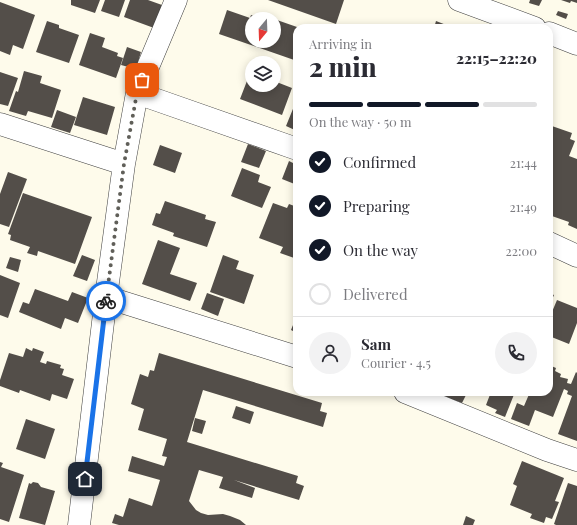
<!DOCTYPE html>
<html lang="en">
<head>
<meta charset="utf-8">
<style>
  body { margin:0; font-family:"Playfair Display",serif; background:#f2f2f3; color:#2b2b33; height:100vh; display:flex; flex-direction:column; font-size:15px; white-space:nowrap }
  * { box-sizing:border-box; margin:0 }
  p { font-size:13px; color:#7c7c81 }
  .icon { flex:none; width:22px; height:22px; fill:none; stroke:currentColor; stroke-width:2; stroke-linecap:round; stroke-linejoin:round }
  .map { position:relative; flex:1; overflow:hidden }
  .details { position:absolute; left:293px; top:24px; width:260px; height:372px; display:flex; flex-direction:column; background:#fff; border-radius:12px; box-shadow:0 2px 10px #0003 }
  .details>* { flex:none }
  .needle { width:26px; rotate:199deg }
  .controls { position:absolute; left:245px; top:12px; display:grid; gap:8px }
  .controls a { display:grid; place-items:center; width:36px; height:36px; border-radius:50%; background:#fff; box-shadow:0 2px 10px #0003; font-size:20px }
  .pin { position:absolute; display:grid; place-items:center; width:34px; height:34px; color:#fff; margin:-17px; border-radius:8px; box-shadow:0 2px 6px #0006 }
  .courier { position:absolute; display:grid; place-items:center; width:40px; height:40px; margin:-20px; border:3px solid #1a73e8; border-radius:50%; background:#fff; color:#222; box-shadow:0 1px 5px #0007 }
  .summary em { font-style:normal; font-weight:800 }
  .summary div { display:flex; flex-direction:column-reverse }
  .summary { display:flex; align-items:center; justify-content:space-between; height:68px; padding:0 16px }
  h1 { font-size:26px; font-weight:800; line-height:30px }
  .bar { display:grid; grid-template-columns:repeat(4,1fr); gap:6px 4px; align-content:center; height:48px; padding:0 16px }
  .bar i { height:5px; border-radius:3px; background:#e1e1e2 }
  .bar .selected { background:#111827 }
  .bar p { grid-column:span 4 }
  .line { display:flex; align-items:center; gap:10px; padding:0 16px; border-top:1px solid #e1e1e2 }
  .line div { flex:1 }
  .round { display:grid; place-items:center; flex:none; width:42px; height:42px; border-radius:21px; background:#f2f2f3 }
  ol { padding:0 16px; list-style:none }
  li { display:flex; align-items:center; gap:12px; height:44px }
  li p { margin-inline-start:auto }
  li .icon { padding:4px; border-radius:50%; background:#111827; color:#fff; stroke-width:4 }
  li:last-child { color:#7c7c81 }
  li i { width:22px; height:22px; border:2px solid #e1e1e2; border-radius:50% }
  .map>svg:first-child { display:block }
</style>
</head>
<body>
<div class="map">
<svg width="577" height="525" viewBox="0 0 577 525">
  <rect width="100%" height="100%" fill="#fefbeb"/>
  <!-- building -->
  <path fill="#534e49" d="M 71,0 L 100,0 L 95,13 L 71,5 Z
    M 105,0 L 125,0 L 119,17 L 101,11 Z
    M 130,0 L 148,0 L 162,5 L 154,28 L 124,17 Z
    M 268,0 L 344,0 L 336,24 Z
    M 530,0 L 542,0 L 539,6 L 529,3 Z
    M 561,0 L 577,0 L 577,3 L 571,1 L 570,3 Z
    M 0,2 L 35,15 L 23,49 L 13,45 L 10,55 L 0,51 Z
    M 227,10 L 250,18 L 251,15 L 264,19 L 252,19 L 252,41 L 274,41 L 274,19 L 297,27 L 297,61 L 219,34 Z
    M 558,11 L 568,14 L 566,19 L 556,15 Z
    M 47,21 L 59,25 L 59,28 L 79,35 L 69,63 L 36,52 Z
    M 436,21 L 454,28 L 434,28 Z
    M 90,33 L 105,38 L 102,47 L 118,53 L 117,56 L 123,58 L 116,78 L 79,65 Z
    M 127,47 L 141,52 L 136,69 L 121,65 Z
    M 252,68 L 252,85 L 274,85 L 274,71 L 278,73 L 274,81 L 292,88 L 282,115 L 240,99 Z
    M 24,71 L 42,76 L 40,83 L 61,90 L 52,118 L 28,111 L 26,116 L 9,111 L 16,91 L 18,92 Z
    M 0,72 L 18,78 L 8,106 L 0,104 Z
    M 83,97 L 115,107 L 107,135 L 74,125 Z
    M 297,99 L 297,131 L 286,126 Z
    M 57,110 L 76,117 L 70,133 L 51,127 Z
    M 549,125 L 572,133 L 570,139 L 575,141 L 569,156 L 577,159 L 577,229 L 568,225 L 569,222 L 549,215 L 549,164 L 553,151 L 549,149 Z
    M 248,144 L 266,151 L 259,168 L 241,162 Z
    M 160,145 L 182,153 L 175,173 L 153,165 Z
    M 289,161 L 297,165 L 297,185 L 282,179 Z
    M 242,168 L 260,175 L 258,182 L 271,187 L 262,208 L 231,196 Z
    M 8,172 L 27,179 L 9,227 L 0,224 L 0,194 Z
    M 23,193 L 92,217 L 75,264 L 38,251 L 37,256 L 27,253 L 30,247 L 10,240 L 11,235 L 8,234 Z
    M 165,201 L 206,215 L 205,219 L 216,222 L 207,247 L 173,236 L 174,233 L 152,225 L 156,213 L 160,214 Z
    M 273,203 L 287,208 L 289,204 L 297,207 L 297,259 L 280,253 L 283,247 L 259,238 Z
    M 158,240 L 180,248 L 170,274 L 197,283 L 190,301 L 142,284 Z
    M 82,255 L 95,260 L 87,281 L 73,276 Z
    M 223,255 L 239,261 L 236,269 L 254,275 L 244,304 L 210,292 Z
    M 10,257 L 21,260 L 18,272 L 6,268 Z
    M 0,275 L 20,283 L 8,318 L 0,315 Z
    M 35,289 L 68,301 L 72,292 L 88,298 L 78,323 L 65,318 L 61,329 L 19,312 L 23,302 L 29,304 Z
    M 207,293 L 224,299 L 218,316 L 201,309 Z
    M 549,293 L 554,295 L 549,306 Z
    M 557,300 L 577,308 L 577,323 L 569,344 L 549,336 L 549,319 Z
    M 297,315 L 297,333 L 291,330 Z
    M 26,348 L 32,351 L 33,348 L 44,352 L 40,362 L 46,364 L 47,361 L 61,365 L 60,368 L 64,369 L 62,375 L 74,379 L 67,399 L 52,394 L 50,401 L 20,390 L 19,393 L 0,386 L 0,380 L 9,353 L 23,357 Z
    M 159,353 L 322,403 L 320,411 L 327,413 L 323,427 L 203,390 L 187,442 L 298,476 L 296,483 L 304,486 L 299,500 L 234,480 L 255,488 L 252,498 L 219,488 L 223,477 L 199,470 L 189,501 L 196,510 L 201,513 L 208,515 L 223,514 L 230,516 L 240,520 L 246,525 L 119,525 L 112,523 L 115,514 L 123,517 L 129,498 L 152,506 L 160,480 L 128,471 L 132,456 L 164,466 L 167,457 L 162,456 L 167,439 L 138,430 L 144,409 L 131,404 L 140,374 L 148,377 L 150,370 L 154,371 Z
    M 549,365 L 556,368 L 555,371 L 561,374 L 560,377 L 568,379 L 567,383 L 571,384 L 576,372 L 577,373 L 577,441 L 558,434 L 572,396 L 567,394 L 568,391 L 564,389 L 553,417 L 535,410 L 529,426 L 511,419 L 517,403 L 524,406 L 530,392 L 549,392 Z
    M 448,392 L 458,392 L 466,395 L 462,403 L 446,397 Z
    M 491,392 L 515,392 L 505,417 L 495,413 L 497,410 L 486,405 Z
    M 236,406 L 254,412 L 250,424 L 232,418 Z
    M 195,418 L 206,421 L 202,434 L 192,431 Z
    M 26,419 L 55,429 L 45,459 L 16,449 Z
    M 522,461 L 564,478 L 555,501 L 559,502 L 552,519 L 546,517 L 544,523 L 530,518 L 532,514 L 510,505 L 517,486 L 513,484 Z
    M 0,462 L 3,463 L 1,467 L 24,475 L 9,522 L 0,519 Z
    M 33,482 L 38,483 L 41,487 L 55,491 L 45,525 L 19,518 L 29,483 L 31,484 Z
    M 568,483 L 577,486 L 577,525 L 556,525 L 554,524 Z
    M 466,516 L 475,520 L 473,525 L 463,525 Z"/>
  <g fill="none" stroke-linecap="round" stroke-linejoin="round">
    <defs>
      <path id="minor" d="M 459,0 L 535,28
        M 549,33 L 577,44
        M 137,93 L 297,149
        M 0,124 L 124,164
        M 549,243 L 577,256
        M 106,297 L 297,357
        M 405,392 L 547,450 L 577,460
        M 79,525 L 106,297 L 124,164 L 137,93 L 176,0"/>
    </defs>
    <!-- minor casing -->
    <use href="#minor" stroke="#3e3e3e" stroke-width="23"/>
    <!-- minor -->
    <use href="#minor" stroke="#fff" stroke-width="22"/>
  </g>
  <g fill="none" stroke-linecap="round" stroke-linejoin="round">
    <!-- done -->
    <path stroke="#605f59" stroke-width="4" stroke-dasharray="0 7.2" d="M 106,301 L 124,164 L 137,93 L 142,80"/>
    <!-- route -->
    <path stroke="#1a73e8" stroke-width="5" d="M 85,479 L 106,301"/>
  </g>
</svg>
<div class="controls">
<a><svg class="needle" viewBox="-14 -14 28 28"><path d="M0-13l5 13h-10z" fill="#e53935"/><path d="M0 13l5-13h-10z" fill="#7c7c81"/></svg></a>
<a><svg class="icon" aria-label="layers" viewBox="0 0 24 24"><path d="M12 4l9 5-9 5-9-5zM3 14l9 5 9-5"/></svg></a>
</div>
<div class="pin" style="left:142px;top:80px;background:#ea580c"><svg class="icon" aria-label="bag" viewBox="0 0 24 24"><path d="M5 8h14l-1 12H6zM9 8a3 3 0 0 1 6 0"/></svg></div>
<div class="pin" style="left:85px;top:479px;background:#1f2937"><svg class="icon" aria-label="home" viewBox="0 0 24 24"><path d="M3 11l9-7 9 7M6 9v11h12V9"/></svg></div>
<div class="courier" style="left:106px;top:301px"><svg class="icon" aria-label="bike" viewBox="0 0 24 24"><circle cx="6" cy="16" r="4"/><circle cx="18" cy="16" r="4"/><path d="M6 16l4-8h5l3 8M10 8l3 8H6M13 5h3"/></svg></div>
<section class="details">
<div class="summary"><div><h1>2 min</h1><p>Arriving in</p></div><em>22:15–22:20</em></div>
<div class="bar"><i class="selected"></i><i class="selected"></i><i class="selected"></i><i></i><p>On the way · 50 m</p></div>
<ol>
<li><svg class="icon" aria-label="check" viewBox="0 0 24 24"><path d="M5 12l5 5 9-10"/></svg>Confirmed<p>21:44</p></li>
<li><svg class="icon" aria-label="check" viewBox="0 0 24 24"><path d="M5 12l5 5 9-10"/></svg>Preparing<p>21:49</p></li>
<li><svg class="icon" aria-label="check" viewBox="0 0 24 24"><path d="M5 12l5 5 9-10"/></svg>On the way<p>22:00</p></li>
<li><i></i>Delivered</li>
</ol>
<div class="line" style="height:72px"><a class="round"><svg class="icon" aria-label="person" viewBox="0 0 24 24"><circle cx="12" cy="8" r="4"/><path d="M4 21q1-7 8-7t8 7"/></svg></a><div><b>Sam</b><p>Courier · 4.5</p></div><a class="round"><svg class="icon" aria-label="phone" viewBox="0 0 24 24"><path d="M5 4h4l2 5-3 2q2 4 5 5l2-3 5 2v4C11 20 4 13 5 4z"/></svg></a></div>
</section>
</div>
</body>
</html>
